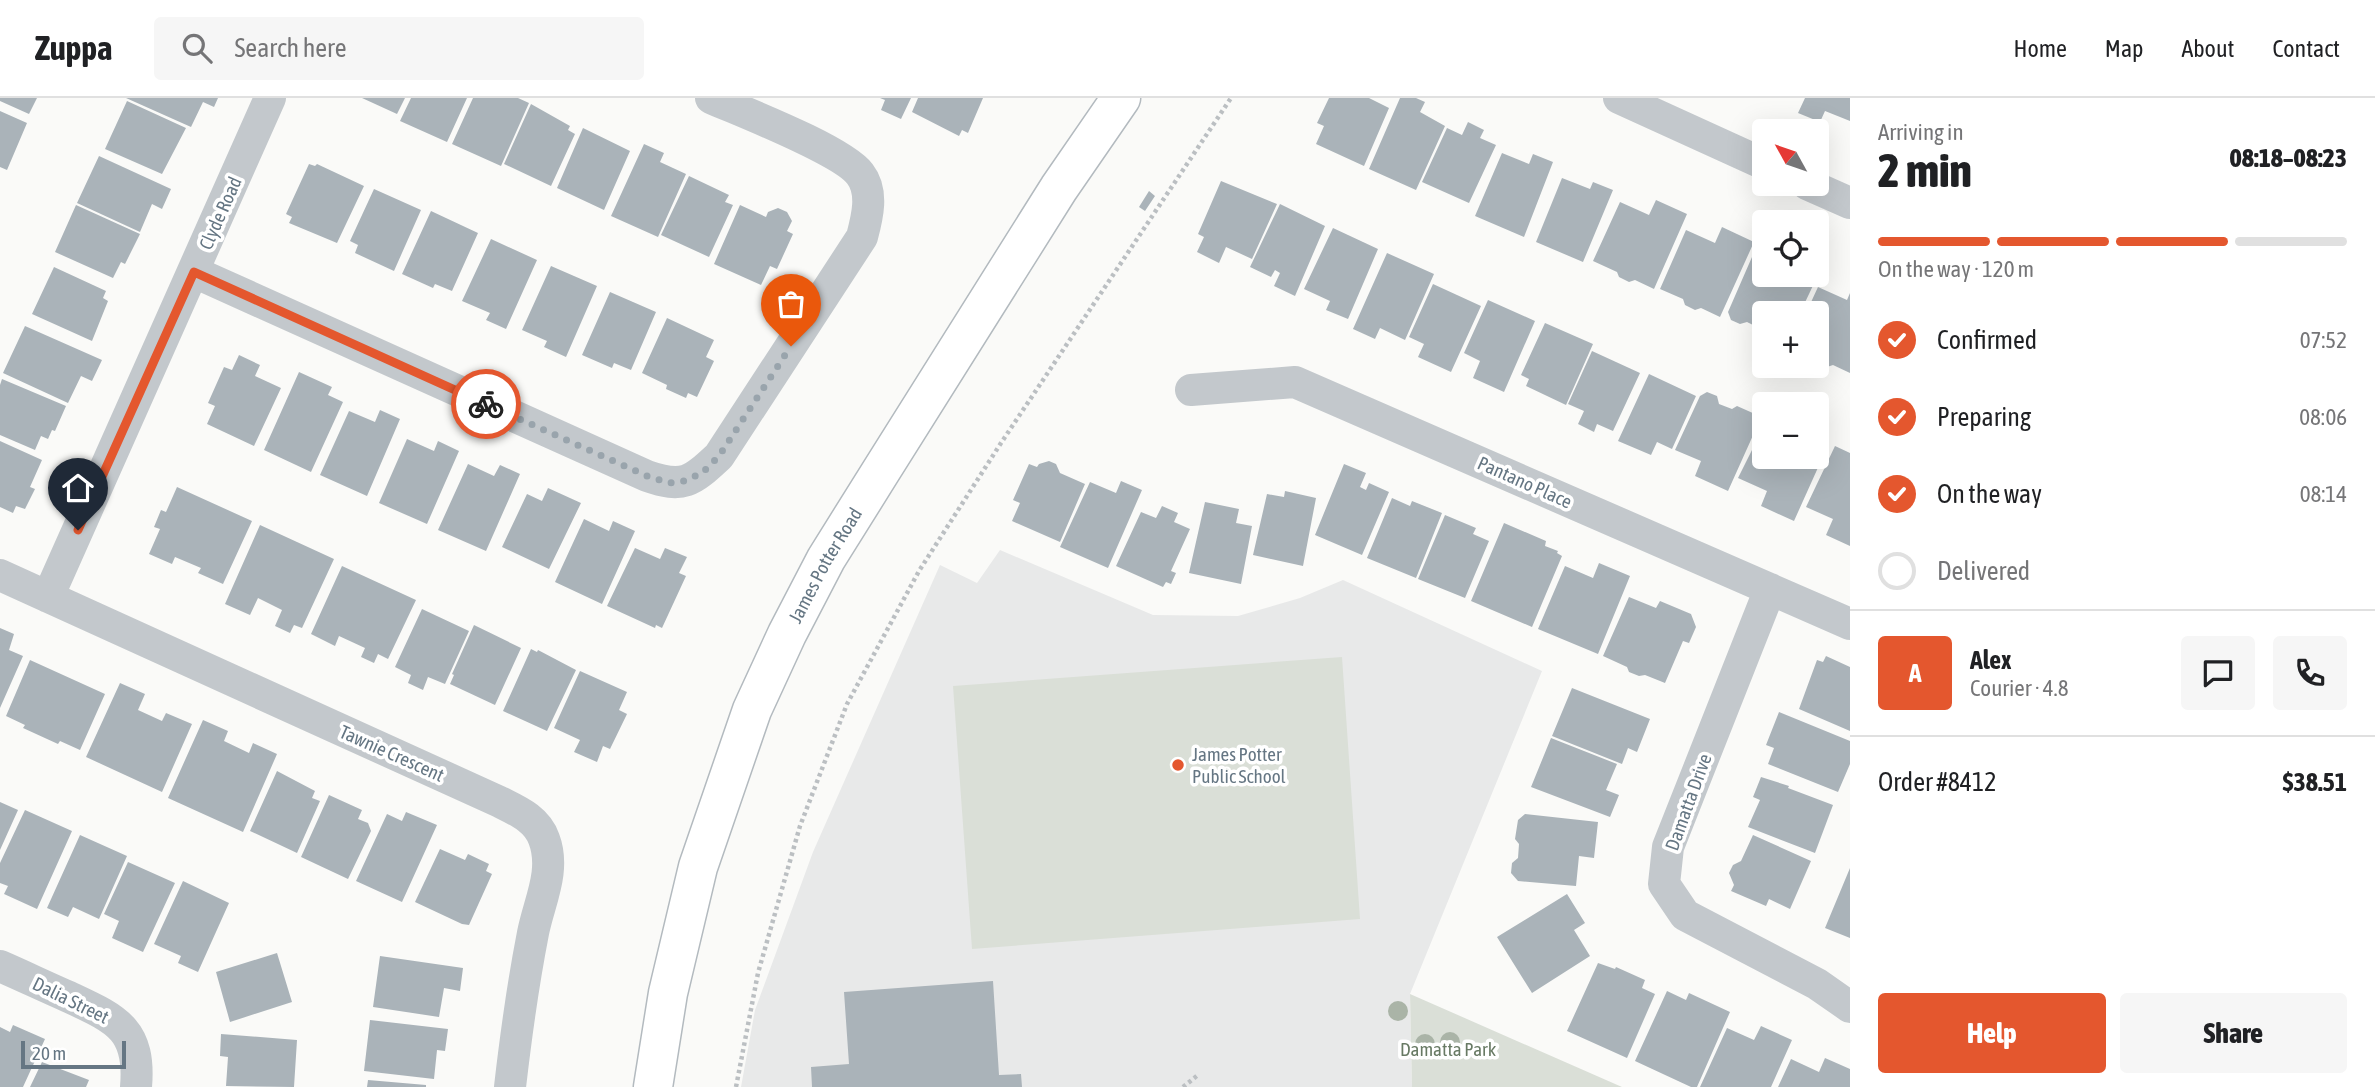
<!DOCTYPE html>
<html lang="en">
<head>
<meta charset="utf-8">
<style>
  body { margin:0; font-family:"Asap Condensed",sans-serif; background:#f6f6f6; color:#202124; height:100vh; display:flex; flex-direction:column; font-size:26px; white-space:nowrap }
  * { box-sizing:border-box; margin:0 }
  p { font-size:23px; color:#757577 }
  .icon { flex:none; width:38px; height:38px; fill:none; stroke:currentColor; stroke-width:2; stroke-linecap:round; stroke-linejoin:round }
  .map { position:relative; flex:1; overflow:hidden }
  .panel { display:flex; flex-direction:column; background:#fff; width:525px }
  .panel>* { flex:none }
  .needle { width:46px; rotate:310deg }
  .buttons { position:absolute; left:1752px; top:21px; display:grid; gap:14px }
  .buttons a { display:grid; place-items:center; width:77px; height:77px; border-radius:7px; background:#fff; box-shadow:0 7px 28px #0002; font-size:35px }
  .scale { position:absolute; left:21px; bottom:18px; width:105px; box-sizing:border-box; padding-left:7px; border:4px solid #657683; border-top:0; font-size:19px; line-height:24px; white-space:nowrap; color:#657683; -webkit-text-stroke:5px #fff; paint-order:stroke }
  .pin { position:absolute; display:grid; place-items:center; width:60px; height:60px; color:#fff; margin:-72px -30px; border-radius:50% 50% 50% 0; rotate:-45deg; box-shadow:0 0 7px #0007 }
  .pin .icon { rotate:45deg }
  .courier { position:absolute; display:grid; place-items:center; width:70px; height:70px; margin:-35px; border:5px solid #e4572e; border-radius:50%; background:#fff; color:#222; box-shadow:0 2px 9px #0007 }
  .summary em { font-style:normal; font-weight:800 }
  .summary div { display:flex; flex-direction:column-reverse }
  .summary { display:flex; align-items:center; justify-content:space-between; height:119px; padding:0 28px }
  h1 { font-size:46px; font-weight:800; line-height:52px }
  .bar { display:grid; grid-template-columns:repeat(4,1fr); gap:10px 7px; align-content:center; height:84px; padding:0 28px }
  .bar i { height:9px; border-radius:5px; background:#e0e0e0 }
  .bar .active { background:#e4572e }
  .bar p { grid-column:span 4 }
  .line { display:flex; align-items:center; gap:18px; padding:0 28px; border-top:2px solid #e0e0e0 }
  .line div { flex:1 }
  .round { display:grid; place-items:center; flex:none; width:74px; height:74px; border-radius:7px; background:#f6f6f6 }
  ol { padding:0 28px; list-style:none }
  li { display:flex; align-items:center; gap:21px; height:77px }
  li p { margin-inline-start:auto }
  li .icon { padding:7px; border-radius:50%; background:#e4572e; color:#fff; stroke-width:4 }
  li:last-child { color:#757577 }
  li i { width:38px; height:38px; border:4px solid #e0e0e0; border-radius:50% }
  .cta { display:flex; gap:14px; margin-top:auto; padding:14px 28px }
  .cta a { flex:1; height:80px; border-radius:7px; background:#e4572e; color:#fff; font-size:28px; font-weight:800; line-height:80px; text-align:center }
  .cta a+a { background:#f6f6f6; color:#202124 }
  header { display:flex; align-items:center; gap:42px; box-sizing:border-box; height:98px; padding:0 35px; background:#fff; border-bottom:2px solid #e0e0e0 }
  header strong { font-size:33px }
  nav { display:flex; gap:38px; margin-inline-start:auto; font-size:24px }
  .search { width:490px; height:63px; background:#f6f6f6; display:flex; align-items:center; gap:18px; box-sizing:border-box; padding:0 24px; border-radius:7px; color:#757577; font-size:26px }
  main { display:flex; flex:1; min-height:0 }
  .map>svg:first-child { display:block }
</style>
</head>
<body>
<header>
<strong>Zuppa</strong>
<div class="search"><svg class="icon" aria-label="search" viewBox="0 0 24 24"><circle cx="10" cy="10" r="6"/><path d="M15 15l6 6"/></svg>Search here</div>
<nav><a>Home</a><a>Map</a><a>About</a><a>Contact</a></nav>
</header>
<main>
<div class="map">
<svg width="1850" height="989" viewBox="0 0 1850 989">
  <rect width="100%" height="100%" fill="#fafaf8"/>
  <!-- built -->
  <path fill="#e8e9e9" d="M 1000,452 L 1153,517 L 1238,518 L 1300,500 L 1343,482 L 1542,573 L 1410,896 L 1412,989 L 741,989 L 755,912 L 813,754 L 940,467 L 977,485 Z"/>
  <!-- green -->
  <path fill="#dadfd7" d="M 1342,559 L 1360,821 L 972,851 L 953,588 Z
    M 1410,896 L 1622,989 L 1412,989 Z"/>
  <!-- building -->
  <path fill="#aab3b9" d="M 0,0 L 37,0 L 29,16 L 0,3 Z
    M 126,0 L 218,0 L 214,9 L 203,4 L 191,29 Z
    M 362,0 L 405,0 L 397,16 Z
    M 411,0 L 467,0 L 447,44 L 400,23 Z
    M 473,0 L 518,0 L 529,5 L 501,68 L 452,46 Z
    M 880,0 L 911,0 L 901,21 L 881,12 L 885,2 Z
    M 918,0 L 983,0 L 968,35 L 962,32 L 959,38 L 912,14 Z
    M 1329,0 L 1369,0 L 1389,10 L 1364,68 L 1316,46 L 1324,28 L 1317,25 Z
    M 1400,0 L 1416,0 L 1425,4 L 1420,14 L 1445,28 L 1416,92 L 1369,71 Z
    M 1805,0 L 1850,0 L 1850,23 L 1825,13 L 1820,24 L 1798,15 Z
    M 127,3 L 186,30 L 162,76 L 105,51 Z
    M 531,6 L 570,28 L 568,32 L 575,36 L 551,88 L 504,66 Z
    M 0,13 L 27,25 L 7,72 L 0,69 Z
    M 1468,24 L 1484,32 L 1480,40 L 1496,47 L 1469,105 L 1422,84 L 1447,30 L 1462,37 Z
    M 583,30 L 630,53 L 604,112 L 557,90 Z
    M 644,46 L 664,55 L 660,64 L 686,76 L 658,139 L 611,118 Z
    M 1502,55 L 1529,66 L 1533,56 L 1553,64 L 1524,139 L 1475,118 Z
    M 99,58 L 171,91 L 162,111 L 152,106 L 140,134 L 77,105 Z
    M 309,66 L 315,68 L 317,66 L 364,88 L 337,145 L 289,125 L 292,119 L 286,116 Z
    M 689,78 L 729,97 L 725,104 L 733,107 L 709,159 L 661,137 Z
    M 1562,80 L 1590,91 L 1593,84 L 1613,92 L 1583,164 L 1536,144 Z
    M 1221,83 L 1277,106 L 1252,161 L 1226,149 L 1219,165 L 1197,154 L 1204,139 L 1198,136 Z
    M 374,91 L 421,112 L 394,173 L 355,155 L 358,147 L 350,143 Z
    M 1149,93 L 1155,98 L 1145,113 L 1139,109 Z
    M 1656,102 L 1687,116 L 1654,191 L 1635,182 L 1629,184 L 1619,179 L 1617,174 L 1593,163 L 1620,104 L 1649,117 Z
    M 1280,106 L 1325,128 L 1295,198 L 1274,188 L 1280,175 L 1275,172 L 1271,179 L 1250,169 Z
    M 76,107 L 140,136 L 125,166 L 121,164 L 113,180 L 55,154 Z
    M 740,107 L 766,119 L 768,114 L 778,110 L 787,114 L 792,123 L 787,133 L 793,136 L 777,171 L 770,168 L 761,187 L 714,166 Z
    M 431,113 L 478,135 L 452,193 L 435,186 L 433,190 L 402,176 Z
    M 1722,129 L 1754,144 L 1720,219 L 1701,210 L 1695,212 L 1685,207 L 1683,201 L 1660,191 L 1686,132 L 1715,145 Z
    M 1333,130 L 1378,151 L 1348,221 L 1326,212 L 1330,203 L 1304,191 Z
    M 491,141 L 537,162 L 506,231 L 486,222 L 490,215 L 462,203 Z
    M 1387,155 L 1434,176 L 1405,242 L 1380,230 L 1375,241 L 1353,231 Z
    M 1752,159 L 1764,164 L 1764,177 L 1818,177 L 1800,215 L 1764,215 L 1764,241 L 1759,230 L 1747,224 L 1740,226 L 1731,222 L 1728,214 Z
    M 551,168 L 597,188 L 566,259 L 544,249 L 547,243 L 522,232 Z
    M 54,169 L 106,193 L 103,200 L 108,203 L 92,243 L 32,216 Z
    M 1433,186 L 1481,208 L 1451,274 L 1418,259 L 1424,246 L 1409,239 Z
    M 1818,189 L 1847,202 L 1850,195 L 1850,275 L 1833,267 L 1827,269 L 1816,263 L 1816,215 L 1806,215 Z
    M 610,194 L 656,214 L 631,272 L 614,265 L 612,270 L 582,257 Z
    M 1488,202 L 1535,223 L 1504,294 L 1473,280 L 1480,263 L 1464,255 Z
    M 667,220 L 714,242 L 706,259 L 714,263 L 697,299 L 688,295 L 686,300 L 666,291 L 667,287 L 642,275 Z
    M 1545,225 L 1593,246 L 1566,307 L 1526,288 L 1529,281 L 1521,277 Z
    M 25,228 L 102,262 L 92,283 L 81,278 L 68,305 L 3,275 Z
    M 1592,253 L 1640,275 L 1613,333 L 1597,326 L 1594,334 L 1578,326 L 1584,313 L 1568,306 Z
    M 239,257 L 260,267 L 255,278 L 281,290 L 254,348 L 207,326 L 215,308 L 208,305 L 224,269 L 232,272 Z
    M 299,274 L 332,289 L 328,297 L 343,304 L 311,374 L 264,352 Z
    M 1649,276 L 1696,298 L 1672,351 L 1657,344 L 1651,357 L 1618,343 Z
    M 2,281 L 66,308 L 55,333 L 52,332 L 48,341 L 41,338 L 35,352 L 0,337 L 0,287 Z
    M 1707,294 L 1717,298 L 1719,306 L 1732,311 L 1737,308 L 1755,316 L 1759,324 L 1728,393 L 1695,378 L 1701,363 L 1675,352 L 1700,298 Z
    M 380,312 L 400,321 L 367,398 L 320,377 L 349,313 L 375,324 Z
    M 1764,328 L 1764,359 L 1816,359 L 1816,344 L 1821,346 L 1825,354 L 1794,423 L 1761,408 L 1767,393 L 1738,380 Z
    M 407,341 L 434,353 L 438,343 L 459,353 L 427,426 L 379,405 Z
    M 0,343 L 42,362 L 30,389 L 35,391 L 25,411 L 16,408 L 13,415 L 0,409 Z
    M 1835,348 L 1850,355 L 1850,448 L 1826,437 L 1833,421 L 1806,409 Z
    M 1049,363 L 1056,366 L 1060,375 L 1085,386 L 1060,444 L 1012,423 L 1020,405 L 1013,402 L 1029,366 L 1037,369 L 1039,366 Z
    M 468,366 L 494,378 L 500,367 L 520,376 L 486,453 L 438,432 Z
    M 1344,366 L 1366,375 L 1360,389 L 1366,392 L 1369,385 L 1389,394 L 1362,457 L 1315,437 Z
    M 1121,383 L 1142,392 L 1108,470 L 1060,449 L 1090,384 L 1116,395 Z
    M 177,389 L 252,423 L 223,486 L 198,475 L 201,470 L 175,459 L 172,466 L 149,456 L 160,431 L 154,429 L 161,412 L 166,414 Z
    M 548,390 L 581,405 L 549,471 L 502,449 L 527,396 L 542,403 Z
    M 1285,393 L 1316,400 L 1303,468 L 1253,457 L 1267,396 L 1284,399 Z
    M 1392,400 L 1410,408 L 1412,403 L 1442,415 L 1416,480 L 1367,460 Z
    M 1205,404 L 1239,411 L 1236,425 L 1252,428 L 1241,486 L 1189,475 Z
    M 1162,408 L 1178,415 L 1174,424 L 1190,431 L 1171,473 L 1176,475 L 1171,486 L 1166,484 L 1163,489 L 1116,468 L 1141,414 L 1156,420 Z
    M 1445,417 L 1476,430 L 1473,436 L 1489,443 L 1465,500 L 1418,481 Z
    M 584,421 L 609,433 L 613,423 L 635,433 L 602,506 L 555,484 Z
    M 1504,425 L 1546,443 L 1545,448 L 1558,453 L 1557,455 L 1562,458 L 1532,529 L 1471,503 Z
    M 260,427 L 334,461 L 302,530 L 294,527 L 290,535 L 275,528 L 282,512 L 258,500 L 250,517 L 225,506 Z
    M 635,450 L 660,461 L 665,450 L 687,459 L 679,475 L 686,478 L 662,530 L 656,527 L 655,530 L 607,508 Z
    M 1599,465 L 1630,478 L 1598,556 L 1538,531 L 1565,468 L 1593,480 Z
    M 342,468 L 416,502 L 388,561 L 378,556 L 374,565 L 361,559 L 365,550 L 339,538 L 335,548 L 311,536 Z
    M 1629,499 L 1656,510 L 1660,503 L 1691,516 L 1696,529 L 1689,545 L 1683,543 L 1665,585 L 1645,577 L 1639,578 L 1629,574 L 1627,569 L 1603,558 Z
    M 422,511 L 469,533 L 445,586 L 428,579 L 423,592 L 408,585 L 411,577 L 395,569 Z
    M 474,527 L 521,550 L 495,607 L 450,586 L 454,577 L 452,576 Z
    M 0,530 L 14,536 L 9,552 L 23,558 L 0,610 Z
    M 531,551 L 537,554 L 538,552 L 576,572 L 547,633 L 503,613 Z
    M 1826,558 L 1850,569 L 1850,633 L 1799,611 L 1817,562 L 1823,564 Z
    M 30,562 L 105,596 L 80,652 L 60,643 L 58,646 L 23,630 L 25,627 L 6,618 Z
    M 580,573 L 627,594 L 619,612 L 627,616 L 610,651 L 603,648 L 597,664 L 574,654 L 580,642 L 554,630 Z
    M 120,585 L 145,596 L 138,612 L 162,623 L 166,615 L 192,626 L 162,694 L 86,659 Z
    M 1572,590 L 1650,621 L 1637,654 L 1628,650 L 1622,666 L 1552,638 Z
    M 1779,614 L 1850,643 L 1850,666 L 1838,694 L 1768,666 L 1774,650 L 1766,647 Z
    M 203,622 L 228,633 L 224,643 L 249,655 L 253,645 L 277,656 L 243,734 L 168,700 Z
    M 1551,640 L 1617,666 L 1606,692 L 1619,697 L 1610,719 L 1531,689 Z
    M 277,673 L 315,693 L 312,700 L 320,703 L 297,755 L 250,733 Z
    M 1761,679 L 1789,688 L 1788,690 L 1833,707 L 1815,755 L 1748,729 L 1760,702 L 1753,699 Z
    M 329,697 L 362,712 L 358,721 L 368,725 L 371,733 L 348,781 L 301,759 Z
    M 0,704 L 18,712 L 0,752 Z
    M 25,712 L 72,733 L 37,811 L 4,796 L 8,788 L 0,785 L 0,765 Z
    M 406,714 L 437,727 L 402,804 L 356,783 L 387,716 L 402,723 Z
    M 1525,716 L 1598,724 L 1594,760 L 1579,758 L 1576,788 L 1518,783 L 1511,775 L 1512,765 L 1518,760 L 1519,746 L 1515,741 L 1518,722 Z
    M 80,737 L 127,758 L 99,821 L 73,809 L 68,819 L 47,810 Z
    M 1753,737 L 1811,763 L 1790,811 L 1769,801 L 1766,808 L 1731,793 L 1734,787 L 1729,775 L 1733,767 L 1741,763 Z
    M 440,751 L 465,762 L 468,756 L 489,766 L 486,773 L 492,776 L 469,827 L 462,826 L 415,804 Z
    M 128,764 L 175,785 L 143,854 L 112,840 L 119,823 L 104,816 Z
    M 1850,770 L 1850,840 L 1825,830 Z
    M 183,783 L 229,805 L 198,874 L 178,865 L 181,858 L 154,846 Z
    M 1567,796 L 1585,825 L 1574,832 L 1590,858 L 1532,895 L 1497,839 Z
    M 277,855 L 292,904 L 230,924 L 216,874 Z
    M 380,858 L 463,870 L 460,893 L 444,890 L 439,919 L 373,909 Z
    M 1598,865 L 1615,871 L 1616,869 L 1645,882 L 1642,890 L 1655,896 L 1627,960 L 1567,933 Z
    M 993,883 L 999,977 L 1021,976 L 1022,989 L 812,989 L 811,969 L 849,966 L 844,894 Z
    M 1667,893 L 1686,902 L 1689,895 L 1730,914 L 1697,989 L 1691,989 L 1635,963 Z
    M 370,922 L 448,931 L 445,953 L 437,952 L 434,981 L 364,973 Z
    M 13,927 L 45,941 L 23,989 L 0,989 L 0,929 L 10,934 Z
    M 1761,928 L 1792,942 L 1771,989 L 1700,989 L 1727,930 L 1754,942 Z
    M 221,936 L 297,942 L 294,989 L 226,988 L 228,959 L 220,958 Z
    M 1825,960 L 1850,971 L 1850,989 L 1778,989 L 1791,961 L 1819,974 Z
    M 42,964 L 89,982 L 86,989 L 30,989 Z
    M 368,982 L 426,987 L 426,989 L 367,989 Z"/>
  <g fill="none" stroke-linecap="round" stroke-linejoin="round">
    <defs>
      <g id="secondary">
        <path id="s1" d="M 653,989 L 668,895 L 698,769 L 752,612 L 787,536 L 826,461 L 881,373 L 1059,90 L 1121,0"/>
      </g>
    </defs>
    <!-- secondary casing -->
    <use href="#secondary" stroke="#b3babf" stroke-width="41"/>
    <!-- path -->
    <path stroke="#bbbfc2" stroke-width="4.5" stroke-dasharray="3.5 3.5" stroke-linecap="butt" d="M 736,989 L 758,875 L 800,728 L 847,606 L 919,473 L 1001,345 L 1231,0
      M 1183,989 L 1198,977"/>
    <!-- minor -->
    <path stroke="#c3c8cc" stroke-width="32" d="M 1619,0 L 1764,66
      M 1807,86 L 1850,105
      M 194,174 L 647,378 C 684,391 692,383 719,358 L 862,139 C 867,120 874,94 860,76 C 842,52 743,14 711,0
      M 1191,292 L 1295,284 L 1850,526
      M 0,477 L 500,704 C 518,713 537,721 544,741 C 556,773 539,804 533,835 C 523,886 516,937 510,989
      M 1770,491 L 1668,749 L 1664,786 L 1685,817 L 1817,886 L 1850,909
      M 48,499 L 270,0
      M 0,868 C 23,878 46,889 69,899 C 116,921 141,931 136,989"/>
    <!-- secondary -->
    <use href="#secondary" stroke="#fff" stroke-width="38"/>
  </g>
  <!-- trees -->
  <g fill="#aab4a7">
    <circle cx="1398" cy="913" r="10"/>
    <circle cx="1450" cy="944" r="10"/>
    <circle cx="1425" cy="946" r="10"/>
  </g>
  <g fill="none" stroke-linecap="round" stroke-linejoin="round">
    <!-- done -->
    <path stroke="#99a4ac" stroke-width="7" stroke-dasharray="0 12.6" d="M 486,306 L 647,378 L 669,385 L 684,383 L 702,375 L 719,358 L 791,248"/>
    <!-- route -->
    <path stroke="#e4572e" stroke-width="9" d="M 78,432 L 194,174 L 486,306"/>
  </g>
  <!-- markers -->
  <circle fill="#e4572e" stroke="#fff" stroke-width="2.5" cx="1178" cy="667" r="7"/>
  <g text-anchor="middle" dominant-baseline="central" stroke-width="7" stroke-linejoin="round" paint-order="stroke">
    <!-- street labels -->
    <g font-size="19" fill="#657683" stroke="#fff">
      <text transform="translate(220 115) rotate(-66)">Clyde Road</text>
      <text transform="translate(1525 384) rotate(24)">Pantano Place</text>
      <text stroke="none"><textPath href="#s1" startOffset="553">James Potter Road</textPath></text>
      <text transform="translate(392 655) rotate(24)">Tawnie Crescent</text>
      <text transform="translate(1688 704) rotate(-70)">Damatta Drive</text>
      <text transform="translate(71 902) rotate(26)">Dalia Street</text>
    </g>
    <!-- poi labels -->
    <g font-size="19" fill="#657683" stroke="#fff" text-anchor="start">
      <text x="1192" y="656">James Potter<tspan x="1192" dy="22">Public School</tspan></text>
    </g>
    <!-- park labels -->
    <g font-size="19" fill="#687a64" stroke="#fff">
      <text x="1448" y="951">Damatta Park</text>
    </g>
  </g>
</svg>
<div class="buttons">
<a><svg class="needle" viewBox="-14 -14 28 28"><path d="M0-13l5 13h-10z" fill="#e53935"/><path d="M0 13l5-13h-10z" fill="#757577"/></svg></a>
<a><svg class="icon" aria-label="locate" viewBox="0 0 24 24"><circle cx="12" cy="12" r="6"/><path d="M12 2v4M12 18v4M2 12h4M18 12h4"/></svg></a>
<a>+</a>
<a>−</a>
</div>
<div class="scale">20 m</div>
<div class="pin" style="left:791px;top:248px;background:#ea580c"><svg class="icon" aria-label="bag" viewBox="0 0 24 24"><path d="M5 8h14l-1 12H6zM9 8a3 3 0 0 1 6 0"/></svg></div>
<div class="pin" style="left:78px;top:432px;background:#1f2937"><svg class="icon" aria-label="home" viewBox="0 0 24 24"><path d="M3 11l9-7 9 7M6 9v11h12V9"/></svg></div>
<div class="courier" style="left:486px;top:306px"><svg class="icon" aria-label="bike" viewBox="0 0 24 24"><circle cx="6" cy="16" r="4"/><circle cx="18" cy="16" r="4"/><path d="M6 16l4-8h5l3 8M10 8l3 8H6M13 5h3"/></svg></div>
</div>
<section class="panel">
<div class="summary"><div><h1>2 min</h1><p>Arriving in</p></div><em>08:18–08:23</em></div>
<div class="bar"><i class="active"></i><i class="active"></i><i class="active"></i><i></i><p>On the way · 120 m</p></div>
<ol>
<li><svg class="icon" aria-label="check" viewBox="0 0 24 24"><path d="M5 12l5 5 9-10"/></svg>Confirmed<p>07:52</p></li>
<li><svg class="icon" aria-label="check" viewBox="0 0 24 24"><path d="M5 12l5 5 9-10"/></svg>Preparing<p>08:06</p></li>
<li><svg class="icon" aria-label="check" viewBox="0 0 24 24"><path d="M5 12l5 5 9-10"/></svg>On the way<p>08:14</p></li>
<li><i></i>Delivered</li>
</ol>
<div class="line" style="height:126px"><b class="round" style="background:#e4572e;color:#fff">A</b><div><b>Alex</b><p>Courier · 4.8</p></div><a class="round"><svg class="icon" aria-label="chat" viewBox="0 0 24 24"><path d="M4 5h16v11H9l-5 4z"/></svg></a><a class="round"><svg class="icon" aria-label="phone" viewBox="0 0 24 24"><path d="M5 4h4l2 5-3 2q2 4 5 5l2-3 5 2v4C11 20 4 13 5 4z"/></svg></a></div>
<div class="line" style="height:91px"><div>Order #8412</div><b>$38.51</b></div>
<div class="cta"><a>Help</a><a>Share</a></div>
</section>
</main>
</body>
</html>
